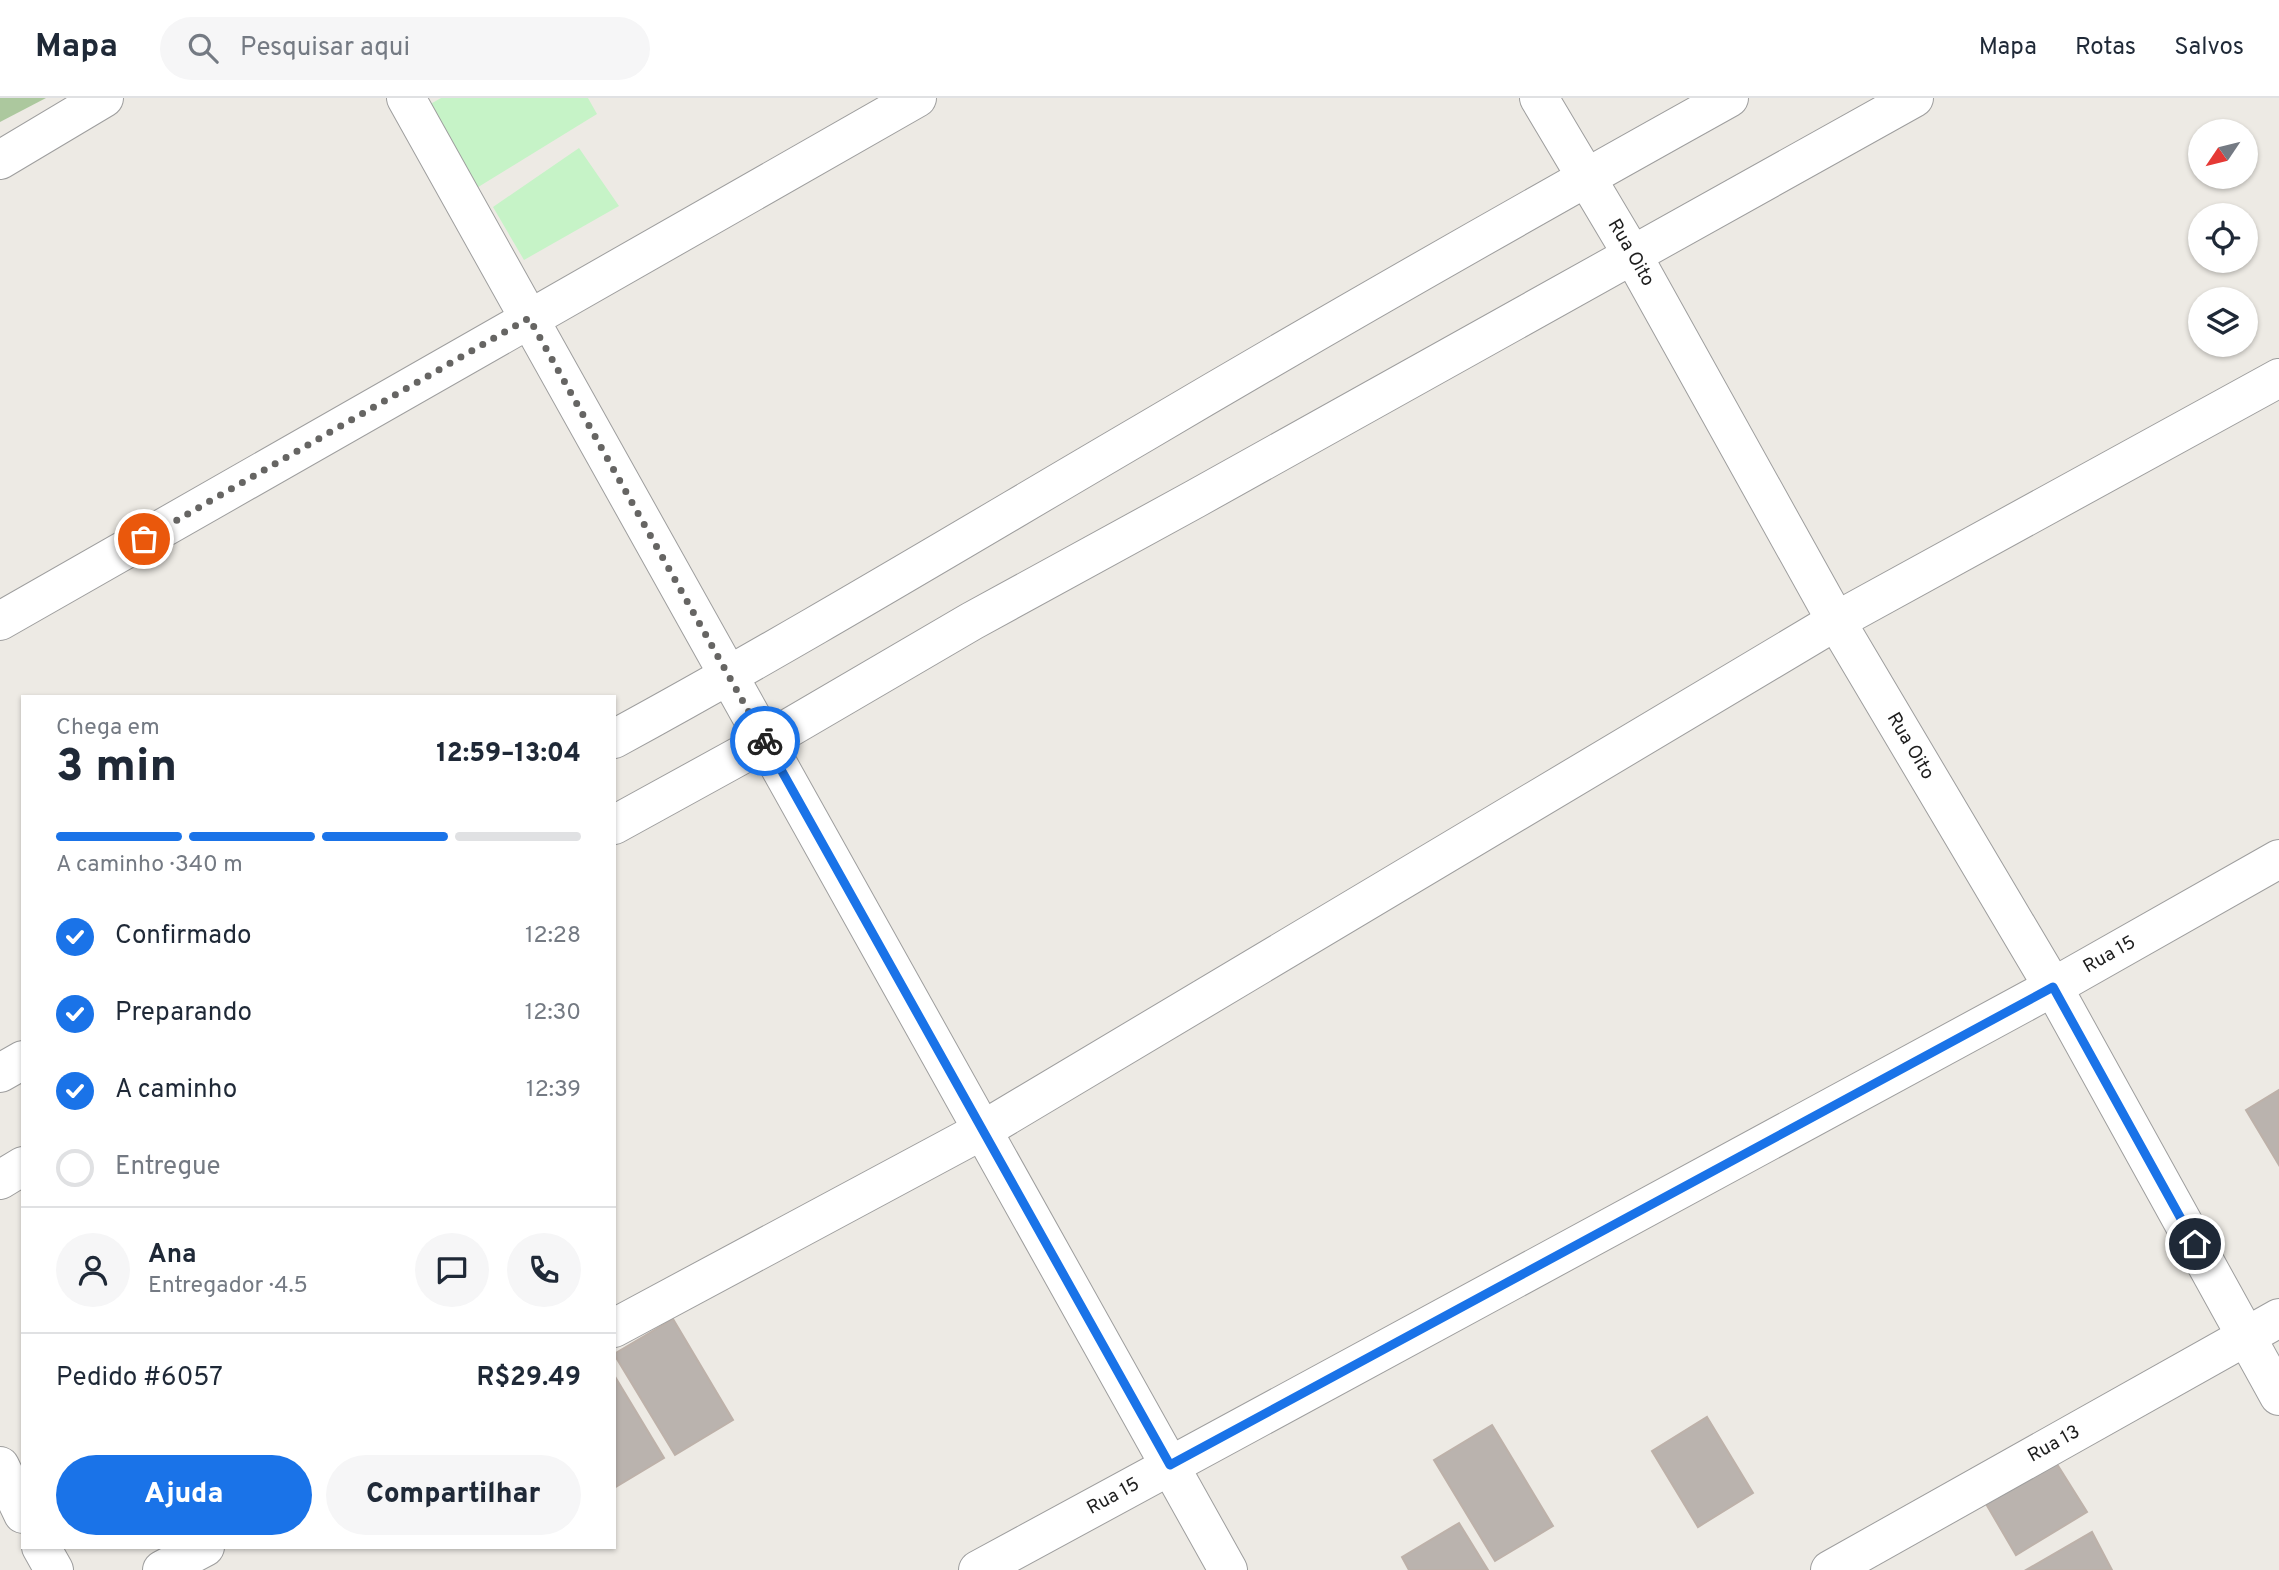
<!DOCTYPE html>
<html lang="pt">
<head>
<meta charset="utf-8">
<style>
  body { margin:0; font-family:Overpass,sans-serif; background:#f6f6f7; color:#1f2937; height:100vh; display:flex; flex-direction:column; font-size:26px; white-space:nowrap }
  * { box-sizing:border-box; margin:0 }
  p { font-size:23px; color:#747a83 }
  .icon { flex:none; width:38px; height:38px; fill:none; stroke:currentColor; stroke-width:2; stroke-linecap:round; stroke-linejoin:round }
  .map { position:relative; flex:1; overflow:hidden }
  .panel { position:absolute; left:21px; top:597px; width:595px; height:854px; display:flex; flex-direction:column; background:#fff; border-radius:0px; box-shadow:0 2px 5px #0004 }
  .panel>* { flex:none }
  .needle { width:46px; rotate:235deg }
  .controls { position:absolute; left:2188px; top:21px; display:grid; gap:14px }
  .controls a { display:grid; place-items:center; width:70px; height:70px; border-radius:50%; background:#fff; box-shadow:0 2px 5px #0004; font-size:35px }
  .pin { position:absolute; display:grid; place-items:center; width:60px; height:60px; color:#fff; margin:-30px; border:4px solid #fff; border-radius:50%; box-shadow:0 2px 7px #0007 }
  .courier { position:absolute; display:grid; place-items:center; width:70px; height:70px; margin:-35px; border:5px solid #1a73e8; border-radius:50%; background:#fff; color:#222; box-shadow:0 2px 9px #0007 }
  .head em { font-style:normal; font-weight:800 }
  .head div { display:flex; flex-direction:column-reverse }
  .head { display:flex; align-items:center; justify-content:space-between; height:119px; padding:0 35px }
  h1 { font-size:46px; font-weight:800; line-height:52px }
  .bar { display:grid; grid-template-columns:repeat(4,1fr); gap:10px 7px; align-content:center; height:84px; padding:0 35px }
  .bar i { height:9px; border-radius:5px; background:#e0e1e3 }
  .bar .current { background:#1a73e8 }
  .bar p { grid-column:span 4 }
  .line { display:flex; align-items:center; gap:18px; padding:0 35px; border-top:2px solid #e0e1e3 }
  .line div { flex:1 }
  .round { display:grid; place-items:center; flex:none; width:74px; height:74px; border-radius:37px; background:#f6f6f7 }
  ol { padding:0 35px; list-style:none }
  li { display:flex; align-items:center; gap:21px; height:77px }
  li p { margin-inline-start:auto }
  li .icon { padding:7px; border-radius:50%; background:#1a73e8; color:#fff; stroke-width:4 }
  li:last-child { color:#747a83 }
  li i { width:38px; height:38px; border:4px solid #e0e1e3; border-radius:50% }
  .action { display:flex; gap:14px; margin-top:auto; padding:14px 35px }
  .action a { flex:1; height:80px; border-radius:42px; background:#1a73e8; color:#fff; font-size:28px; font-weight:800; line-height:80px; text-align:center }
  .action a+a { background:#f6f6f7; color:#1f2937 }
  header { display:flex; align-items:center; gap:42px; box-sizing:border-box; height:98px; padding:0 35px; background:#fff; border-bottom:2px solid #e0e1e3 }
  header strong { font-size:33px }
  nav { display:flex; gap:38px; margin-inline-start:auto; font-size:24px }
  .search { width:490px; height:63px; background:#f6f6f7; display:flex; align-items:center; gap:18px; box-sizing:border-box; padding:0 24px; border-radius:38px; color:#747a83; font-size:26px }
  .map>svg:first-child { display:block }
</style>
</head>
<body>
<header>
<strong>Mapa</strong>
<div class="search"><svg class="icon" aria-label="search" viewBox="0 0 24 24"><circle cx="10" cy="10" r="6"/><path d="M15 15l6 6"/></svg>Pesquisar aqui</div>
<nav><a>Mapa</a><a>Rotas</a><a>Salvos</a></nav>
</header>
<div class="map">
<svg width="2279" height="1472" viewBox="0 0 2279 1472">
  <rect width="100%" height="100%" fill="#edeae4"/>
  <!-- forest -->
  <path fill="#acc89e" d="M 0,0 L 46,0 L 0,24 Z"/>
  <!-- park -->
  <path fill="#c6f3c7" d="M 441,0 L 588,0 L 597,16 L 475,91 L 427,8 Z
    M 579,50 L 619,108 L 524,162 L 493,109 Z"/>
  <!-- building -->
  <path fill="#bab3ae" stroke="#bdb1a9" stroke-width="2" d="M 2279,992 L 2279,1067 L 2246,1012 Z
    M 673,1221 L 733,1322 L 675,1357 L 614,1256 Z
    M 614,1277 L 664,1360 L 614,1390 Z
    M 1707,1319 L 1753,1395 L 1698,1429 L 1652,1353 Z
    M 1492,1327 L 1553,1428 L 1495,1463 L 1434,1362 Z
    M 2050,1355 L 2087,1414 L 2016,1457 L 1979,1394 Z
    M 1459,1425 L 1488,1472 L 1409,1472 L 1402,1459 Z
    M 2092,1434 L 2112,1472 L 2026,1472 Z"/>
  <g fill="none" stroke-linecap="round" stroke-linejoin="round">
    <defs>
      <g id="minor">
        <path d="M 406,0 L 1228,1472"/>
        <path id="s1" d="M 1539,0 L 1633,158 L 1836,523 L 2053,889 L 2279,1298"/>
        <path d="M 0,62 L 104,0"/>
        <path d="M 0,523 L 917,0"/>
        <path d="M 614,641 C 794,543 969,437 1145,334 C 1338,220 1533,109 1729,0"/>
        <path d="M 614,727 L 765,644 L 972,523 L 1195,401 L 1914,0"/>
        <path d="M 0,975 L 23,962"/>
        <path d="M 0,1082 L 23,1068"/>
        <path d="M 614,1230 L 983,1032 L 1836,523 L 2279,280"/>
        <path d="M 0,1368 L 23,1416"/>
        <path d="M 41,1449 L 54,1472"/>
        <path d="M 162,1472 L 205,1449"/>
        <path id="s2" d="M 978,1472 L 2053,889 L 2279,761"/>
        <path id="s3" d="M 1830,1472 L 2279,1220"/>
      </g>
    </defs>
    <!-- minor casing -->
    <use href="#minor" stroke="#9e9e9e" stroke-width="40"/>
    <!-- minor -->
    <use href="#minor" stroke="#fff" stroke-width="38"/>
  </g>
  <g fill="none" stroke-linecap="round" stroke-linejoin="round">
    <!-- done -->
    <path stroke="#666563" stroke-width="7" stroke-dasharray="0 12.6" d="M 144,441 L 529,220 L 765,643"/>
    <!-- route -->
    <path stroke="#1a73e8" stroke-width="9" d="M 765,643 L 1170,1367 L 2053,889 L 2195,1146"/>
  </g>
  <g text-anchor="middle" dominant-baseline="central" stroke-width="5" stroke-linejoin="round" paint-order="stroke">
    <!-- street labels -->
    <g font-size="19" fill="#1d1d1d" stroke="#fff">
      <text stroke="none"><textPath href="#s1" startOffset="180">Rua Oito</textPath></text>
      <text stroke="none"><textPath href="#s1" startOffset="747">Rua Oito</textPath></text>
      <text stroke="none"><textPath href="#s2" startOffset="1288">Rua 15</textPath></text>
      <text stroke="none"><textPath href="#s3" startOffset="257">Rua 13</textPath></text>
      <text stroke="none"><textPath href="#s2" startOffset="154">Rua 15</textPath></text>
    </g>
  </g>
</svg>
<div class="controls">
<a><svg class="needle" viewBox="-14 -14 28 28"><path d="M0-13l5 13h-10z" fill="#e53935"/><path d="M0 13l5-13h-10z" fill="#747a83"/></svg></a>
<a><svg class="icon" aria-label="locate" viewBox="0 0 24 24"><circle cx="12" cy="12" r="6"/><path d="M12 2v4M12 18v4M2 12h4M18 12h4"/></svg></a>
<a><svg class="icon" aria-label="layers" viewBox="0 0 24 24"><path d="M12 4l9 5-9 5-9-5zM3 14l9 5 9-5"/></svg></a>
</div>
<div class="pin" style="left:144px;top:441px;background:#ea580c"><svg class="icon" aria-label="bag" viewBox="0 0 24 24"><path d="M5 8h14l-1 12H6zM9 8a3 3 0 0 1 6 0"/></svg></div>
<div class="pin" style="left:2195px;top:1146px;background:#1f2937"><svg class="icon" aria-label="home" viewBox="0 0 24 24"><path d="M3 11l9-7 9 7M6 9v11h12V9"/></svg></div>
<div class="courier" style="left:765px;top:643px"><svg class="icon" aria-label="bike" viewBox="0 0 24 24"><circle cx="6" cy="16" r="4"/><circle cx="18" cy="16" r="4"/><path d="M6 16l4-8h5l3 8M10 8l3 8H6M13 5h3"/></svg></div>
<section class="panel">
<div class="head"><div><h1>3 min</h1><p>Chega em</p></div><em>12:59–13:04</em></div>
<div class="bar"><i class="current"></i><i class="current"></i><i class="current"></i><i></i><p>A caminho · 340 m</p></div>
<ol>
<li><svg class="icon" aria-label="check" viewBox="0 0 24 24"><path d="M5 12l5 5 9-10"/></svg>Confirmado<p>12:28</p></li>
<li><svg class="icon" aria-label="check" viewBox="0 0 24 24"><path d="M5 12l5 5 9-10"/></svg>Preparando<p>12:30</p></li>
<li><svg class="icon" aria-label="check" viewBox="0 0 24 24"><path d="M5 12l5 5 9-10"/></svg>A caminho<p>12:39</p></li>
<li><i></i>Entregue</li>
</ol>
<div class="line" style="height:126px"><a class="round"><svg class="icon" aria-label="person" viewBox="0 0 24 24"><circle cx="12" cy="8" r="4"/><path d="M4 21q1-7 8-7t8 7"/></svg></a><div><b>Ana</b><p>Entregador · 4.5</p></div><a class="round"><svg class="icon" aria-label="chat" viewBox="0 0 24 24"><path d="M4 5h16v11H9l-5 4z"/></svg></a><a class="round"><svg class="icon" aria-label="phone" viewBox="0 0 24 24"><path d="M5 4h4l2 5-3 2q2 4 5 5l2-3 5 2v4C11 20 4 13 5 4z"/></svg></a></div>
<div class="line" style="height:91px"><div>Pedido #6057</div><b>R$29.49</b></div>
<div class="action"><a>Ajuda</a><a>Compartilhar</a></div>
</section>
</div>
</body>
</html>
